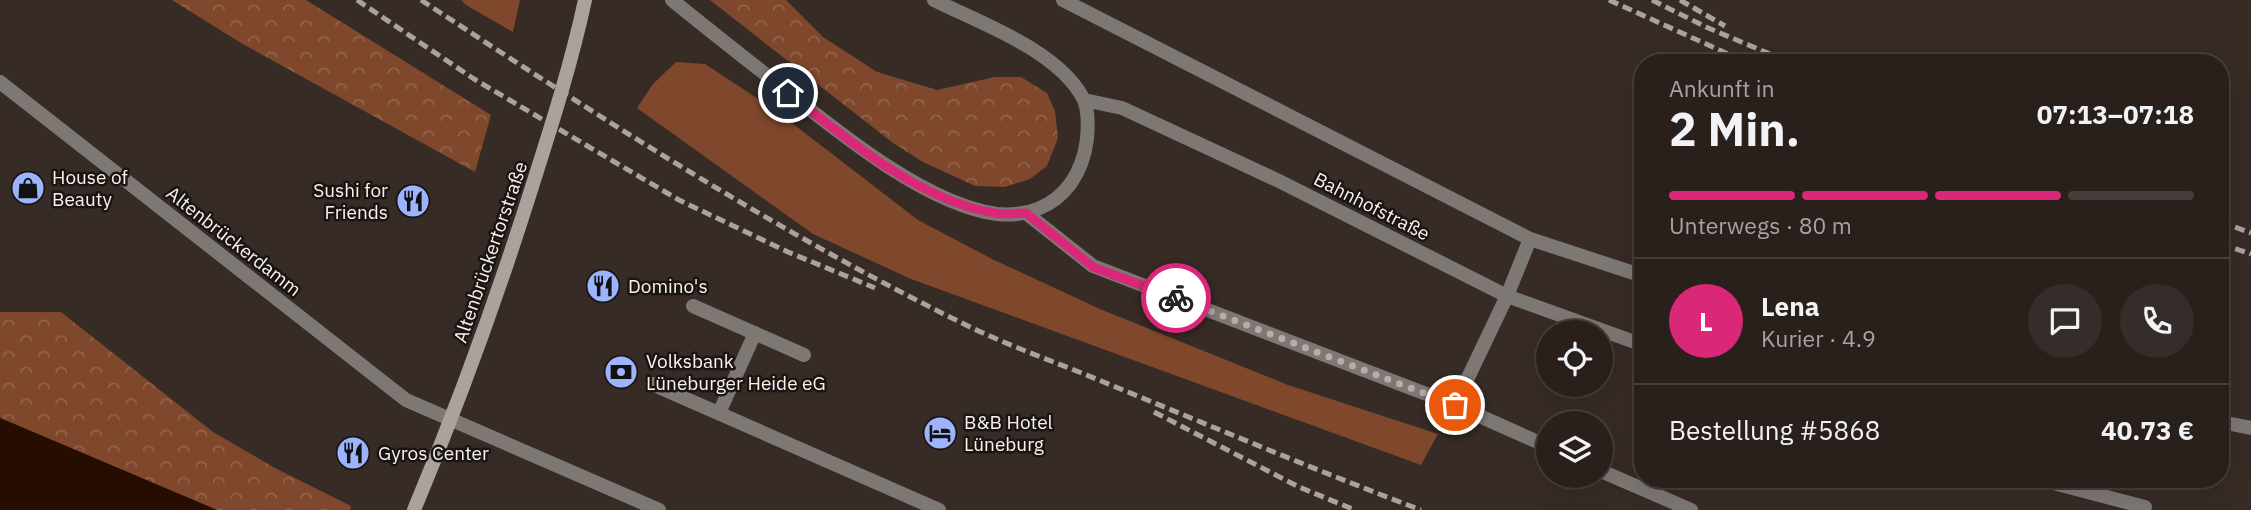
<!DOCTYPE html>
<html lang="de">
<head>
<meta charset="utf-8">
<style>
  body { margin:0; font-family:"IBM Plex Sans",sans-serif; background:#352d29; color:#f1f3f6; height:100vh; display:flex; flex-direction:column; font-size:26px; white-space:nowrap }
  * { box-sizing:border-box; margin:0 }
  p { font-size:23px; color:#a5a3a3 }
  .icon { flex:none; width:38px; height:38px; fill:none; stroke:currentColor; stroke-width:2; stroke-linecap:round; stroke-linejoin:round }
  .map { position:relative; flex:1; overflow:hidden }
  .details { position:absolute; left:1634px; top:54px; width:595px; height:434px; display:flex; flex-direction:column; background:#29201c; border-radius:28px; box-shadow:0 7px 28px #0002,0 0 0 2px #453e3b }
  .details>* { flex:none }
  .controls { position:absolute; left:1536px; top:320px; display:grid; gap:14px }
  .controls a { display:grid; place-items:center; width:77px; height:77px; border-radius:50%; background:#29201c; box-shadow:0 7px 28px #0002,0 0 0 2px #453e3b; font-size:35px }
  .pin { position:absolute; display:grid; place-items:center; width:60px; height:60px; color:#fff; margin:-30px; border:4px solid #fff; border-radius:50%; box-shadow:0 2px 7px #0007 }
  .courier { position:absolute; display:grid; place-items:center; width:70px; height:70px; margin:-35px; border:5px solid #db2777; border-radius:50%; background:#fff; color:#222; box-shadow:0 2px 9px #0007 }
  .head em { font-style:normal; font-weight:700 }
  .head div { display:flex; flex-direction:column-reverse }
  .head { display:flex; align-items:center; justify-content:space-between; height:119px; padding:0 35px }
  h1 { font-size:46px; font-weight:700; line-height:52px }
  .bar { display:grid; grid-template-columns:repeat(4,1fr); gap:10px 7px; align-content:center; height:84px; padding:0 35px }
  .bar i { height:9px; border-radius:5px; background:#453e3b }
  .bar .selected { background:#db2777 }
  .bar p { grid-column:span 4 }
  .line { display:flex; align-items:center; gap:18px; padding:0 35px; border-top:2px solid #453e3b }
  .line div { flex:1 }
  .round { display:grid; place-items:center; flex:none; width:74px; height:74px; border-radius:37px; background:#352d29 }
  .map>svg:first-child { display:block }
</style>
</head>
<body>
<div class="map">
<svg width="2251" height="510" viewBox="0 0 2251 510">
  <defs>
    <pattern id="forest-crowns" width="20" height="18" patternUnits="userSpaceOnUse" patternTransform="scale(1.75)"><rect width="20" height="18" fill="#7f482c"/><path d="M2 6a3 3 0 1 1 6 0M12 15a3 3 0 1 1 6 0" fill="none" stroke="#92634b"/></pattern>
  </defs>
  <rect width="100%" height="100%" fill="#372b26"/>
  <!-- grass -->
  <path fill="#7f482c" d="M 461,0 L 520,0 L 513,32 L 466,5 Z
    M 676,62 L 705,64 L 775,110 L 918,220 L 992,259 L 1100,309 L 1288,385 L 1438,434 L 1421,465 L 911,279 L 813,234 L 637,108 L 653,84 Z"/>
  <!-- forest -->
  <path fill="url(#forest-crowns)" d="M 172,0 L 306,0 L 491,115 L 475,172 L 241,43 Z
    M 710,0 L 786,0 L 823,37 L 877,72 L 937,90 L 995,77 L 1021,77 L 1047,93 L 1055,111 L 1058,138 L 1047,166 L 1030,179 L 1005,187 L 975,186 L 923,162 L 893,143 Z
    M 0,312 L 61,312 L 213,432 L 275,468 L 351,506 L 350,510 L 217,510 L 0,418 Z"/>
  <!-- water -->
  <path fill="#270c00" d="M 0,418 L 217,510 L 0,510 Z"/>
  <g fill="none" stroke-linecap="round" stroke-linejoin="round">
    <!-- lane -->
    <path stroke="#7e7875" stroke-width="14" d="M 1063,0 L 1530,239 L 1643,276
      M 1084,100 L 1122,108 L 1279,181 L 1507,296 L 1643,345
      M 1026,213 L 1093,266 L 1455,405 L 1549,447
      M 693,306 L 804,355
      M 652,384 L 939,510
      M 1455,405 L 1507,296 L 1530,239
      M 719,413 L 755,333
      M 2221,422 L 2251,428
      M 1601,471 L 1691,510
      M 2042,480 L 2145,507"/>
    <!-- street -->
    <path stroke="#7e7875" stroke-width="14" d="M 672,0 C 709,30 746,59 784,89 C 838,132 927,205 997,214 C 1026,217 1054,207 1071,183 C 1080,170 1085,155 1087,139 C 1088,127 1089,109 1083,98 C 1057,50 982,24 934,0
      M 0,82 L 406,400 L 659,510"/>
    <!-- secondary -->
    <path stroke="#aba29d" stroke-width="14" d="M 414,510 C 458,405 497,298 531,190 C 551,127 571,65 585,0"/>
    <!-- rail -->
    <path stroke="#aba19e" stroke-width="5" stroke-dasharray="10 5" stroke-linecap="butt" d="M 357,0 L 474,79 L 679,200 L 788,252 L 875,288
      M 421,0 C 599,117 778,233 970,327 C 1014,348 1061,364 1106,383 C 1211,426 1315,470 1421,510
      M 1609,0 L 1748,63
      M 1652,0 L 1706,27 L 1791,63
      M 1680,0 L 1725,26
      M 2221,222 L 2251,233
      M 2221,244 L 2251,254
      M 1154,412 L 1299,487 L 1355,510"/>
  </g>
  <g fill="none" stroke-linecap="round" stroke-linejoin="round">
    <!-- done -->
    <path stroke="#b6aca9" stroke-width="7" stroke-dasharray="0 12.6" d="M 1176,298 L 1455,405"/>
    <!-- route -->
    <path stroke="#db2777" stroke-width="9" d="M 788,93 C 847,139 918,200 994,213 C 1005,215 1016,213 1026,213 L 1093,267 L 1176,298"/>
  </g>
  <!-- icons -->
  <defs>
    <symbol id="shop-disc" viewBox="-11 -11 22 22"><circle r="9.5" fill="#9db4fd" stroke="#1a1513"/><path d="M-5-2.5h2.3a2.7 3.5 0 0 1 5.4 0H5L5.5 6h-11ZM-1.5-2.5h3a1.5 2.3 0 0 0-3 0Z" fill="#111"/></symbol>
    <symbol id="restaurant-disc" viewBox="-11 -11 22 22"><circle r="9.5" fill="#9db4fd" stroke="#1a1513"/><path d="M-5-6h1v4h1v-4h1v4h1v-4h1v5L-1.5 .5V6h-2V.5L-5-1ZM5-6V6H3V1.5H1.5Q1.5-4 5-6Z" fill="#111"/></symbol>
    <symbol id="bank-disc" viewBox="-11 -11 22 22"><circle r="9.5" fill="#9db4fd" stroke="#1a1513"/><path d="M-6-4H6V4H-6ZM0-2.3a2.3 2.3 0 1 0 0 4.6a2.3 2.3 0 1 0 0-4.6Z" fill="#111"/></symbol>
    <symbol id="hotel-disc" viewBox="-11 -11 22 22"><circle r="9.5" fill="#9db4fd" stroke="#1a1513"/><path d="M-6-4.5h1.5V1H6V5H4.5V3h-9V5H-6ZM-4 0a1.8 1.8 0 1 1 3.6 0ZM.5 0V-2.5h3Q6-2.5 6 0Z" fill="#111"/></symbol>
  </defs>
  <g fill-rule="evenodd">
    <use href="#shop-disc" x="9" y="169" width="38" height="38"/>
    <use href="#restaurant-disc" x="394" y="182" width="38" height="38"/>
    <use href="#restaurant-disc" x="584" y="267" width="38" height="38"/>
    <use href="#bank-disc" x="602" y="353" width="38" height="38"/>
    <use href="#hotel-disc" x="921" y="414" width="38" height="38"/>
    <use href="#restaurant-disc" x="334" y="434" width="38" height="38"/>
  </g>
  <g text-anchor="middle" dominant-baseline="central" stroke-width="5" stroke-linejoin="round" paint-order="stroke">
    <!-- poi labels -->
    <g font-size="19" fill="#faf2ef" stroke="#1a1513" text-anchor="start">
      <text x="52" y="177">House of<tspan x="52" dy="22">Beauty</tspan></text>
      <text x="388" y="190" text-anchor="end">Sushi for<tspan x="388" dy="22">Friends</tspan></text>
      <text x="628" y="286">Domino's</text>
      <text x="646" y="361">Volksbank<tspan x="646" dy="22">Lüneburger Heide eG</tspan></text>
      <text x="964" y="422">B&amp;B Hotel<tspan x="964" dy="22">Lüneburg</tspan></text>
      <text x="378" y="453">Gyros Center</text>
    </g>
    <!-- street labels -->
    <g font-size="19" fill="#faf2ef" stroke="#1a1513">
      <text transform="translate(1372 206) rotate(27)">Bahnhofstraße</text>
      <text transform="translate(234 241) rotate(38)">Altenbrückerdamm</text>
      <text transform="translate(490 252) rotate(-71)">Altenbrückertorstraße</text>
    </g>
  </g>
</svg>
<div class="controls">
<a><svg class="icon" aria-label="locate" viewBox="0 0 24 24"><circle cx="12" cy="12" r="6"/><path d="M12 2v4M12 18v4M2 12h4M18 12h4"/></svg></a>
<a><svg class="icon" aria-label="layers" viewBox="0 0 24 24"><path d="M12 4l9 5-9 5-9-5zM3 14l9 5 9-5"/></svg></a>
</div>
<div class="pin" style="left:1455px;top:405px;background:#ea580c"><svg class="icon" aria-label="bag" viewBox="0 0 24 24"><path d="M5 8h14l-1 12H6zM9 8a3 3 0 0 1 6 0"/></svg></div>
<div class="pin" style="left:788px;top:93px;background:#1f2937"><svg class="icon" aria-label="home" viewBox="0 0 24 24"><path d="M3 11l9-7 9 7M6 9v11h12V9"/></svg></div>
<div class="courier" style="left:1176px;top:298px"><svg class="icon" aria-label="bike" viewBox="0 0 24 24"><circle cx="6" cy="16" r="4"/><circle cx="18" cy="16" r="4"/><path d="M6 16l4-8h5l3 8M10 8l3 8H6M13 5h3"/></svg></div>
<section class="details">
<div class="head"><div><h1>2 Min.</h1><p>Ankunft in</p></div><em>07:13–07:18</em></div>
<div class="bar"><i class="selected"></i><i class="selected"></i><i class="selected"></i><i></i><p>Unterwegs · 80 m</p></div>
<div class="line" style="height:126px"><b class="round" style="background:#db2777;color:#fff">L</b><div><b>Lena</b><p>Kurier · 4.9</p></div><a class="round"><svg class="icon" aria-label="chat" viewBox="0 0 24 24"><path d="M4 5h16v11H9l-5 4z"/></svg></a><a class="round"><svg class="icon" aria-label="phone" viewBox="0 0 24 24"><path d="M5 4h4l2 5-3 2q2 4 5 5l2-3 5 2v4C11 20 4 13 5 4z"/></svg></a></div>
<div class="line" style="height:91px"><div>Bestellung #5868</div><b>40.73 €</b></div>
</section>
</div>
</body>
</html>
